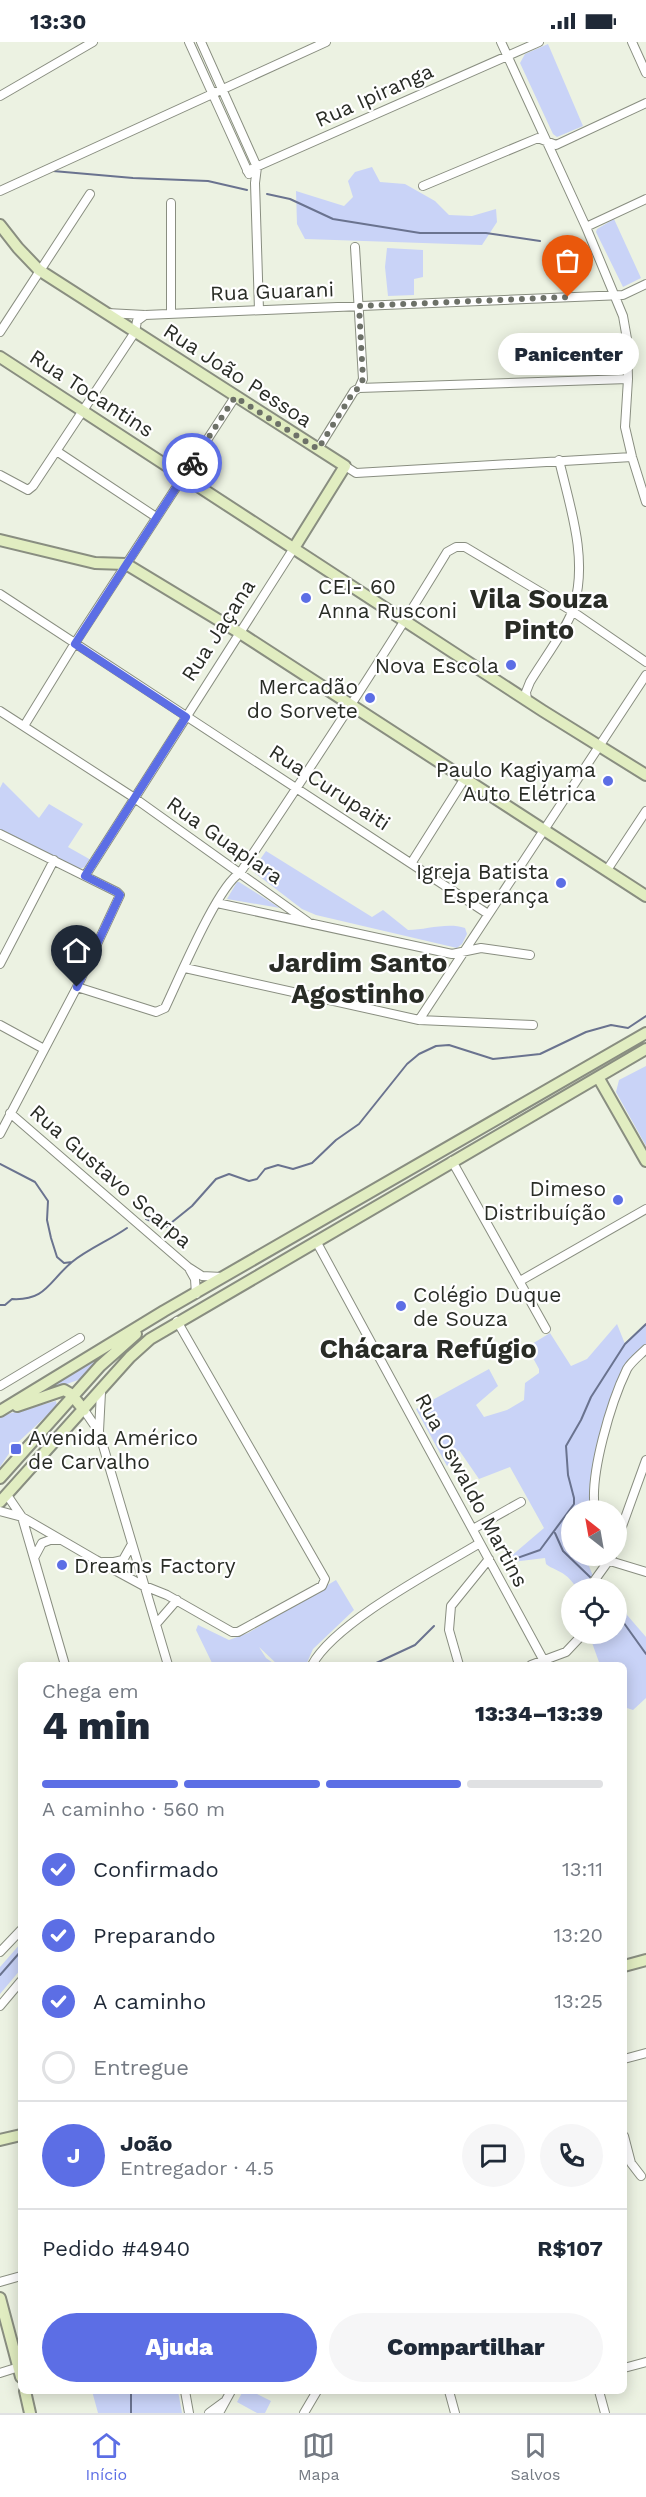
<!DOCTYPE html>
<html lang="pt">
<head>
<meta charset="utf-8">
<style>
  body { margin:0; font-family:"Work Sans",sans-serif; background:#f6f6f7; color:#1f2937; height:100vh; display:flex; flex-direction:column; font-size:22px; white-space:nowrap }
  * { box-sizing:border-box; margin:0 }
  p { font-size:20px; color:#747a83 }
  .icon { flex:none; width:33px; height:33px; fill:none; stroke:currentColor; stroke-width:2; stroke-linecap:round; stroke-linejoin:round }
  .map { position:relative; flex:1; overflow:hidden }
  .drawer { position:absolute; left:18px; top:1620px; width:609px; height:732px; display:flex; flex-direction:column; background:#fff; border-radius:9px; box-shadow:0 3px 15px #0003 }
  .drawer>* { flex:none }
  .needle { width:39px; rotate:329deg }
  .fabs { position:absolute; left:561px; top:1458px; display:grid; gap:12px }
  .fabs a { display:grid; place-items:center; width:66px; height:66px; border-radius:50%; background:#fff; box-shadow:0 3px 15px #0003; font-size:30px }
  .pin { position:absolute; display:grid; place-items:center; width:51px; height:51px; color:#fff; margin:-62px -26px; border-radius:50% 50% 50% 0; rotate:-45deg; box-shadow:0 0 6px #0007 }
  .pin .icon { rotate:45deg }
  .courier { position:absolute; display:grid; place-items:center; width:60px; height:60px; margin:-30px; border:4px solid #5c6ee5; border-radius:50%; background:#fff; color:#222; box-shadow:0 2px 8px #0007 }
  .bubble { position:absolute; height:42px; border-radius:21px; background:#fff; box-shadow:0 3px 15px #0003; font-size:20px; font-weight:800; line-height:42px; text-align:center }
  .head em { font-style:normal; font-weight:800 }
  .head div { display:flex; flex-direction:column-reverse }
  .head { display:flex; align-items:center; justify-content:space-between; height:102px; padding:0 24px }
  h1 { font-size:39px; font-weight:800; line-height:45px }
  .bar { display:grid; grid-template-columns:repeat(4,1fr); gap:9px 6px; align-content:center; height:72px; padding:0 24px }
  .bar i { height:8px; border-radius:4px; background:#e0e1e3 }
  .bar .selected { background:#5c6ee5 }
  .bar p { grid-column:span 4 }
  .line { display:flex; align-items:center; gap:15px; padding:0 24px; border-top:2px solid #e0e1e3 }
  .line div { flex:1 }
  .round { display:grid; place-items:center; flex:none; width:63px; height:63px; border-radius:32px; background:#f6f6f7 }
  ol { padding:0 24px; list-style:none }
  li { display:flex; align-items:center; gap:18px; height:66px }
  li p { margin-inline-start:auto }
  li .icon { padding:6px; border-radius:50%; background:#5c6ee5; color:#fff; stroke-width:4 }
  li:last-child { color:#747a83 }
  li i { width:33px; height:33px; border:3px solid #e0e1e3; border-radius:50% }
  .primary-button { display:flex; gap:12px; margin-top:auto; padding:12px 24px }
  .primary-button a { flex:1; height:69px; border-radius:36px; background:#5c6ee5; color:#fff; font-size:24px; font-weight:800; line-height:69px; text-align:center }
  .primary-button a+a { background:#f6f6f7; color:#1f2937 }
  .status { display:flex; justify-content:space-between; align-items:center; height:42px; padding:0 30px; background:#fff; direction:ltr }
  .status svg { height:16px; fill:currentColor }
  .dock { display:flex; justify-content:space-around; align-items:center; height:84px; border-top:2px solid #e0e1e3; background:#fff; font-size:16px; color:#747a83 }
  .dock a { display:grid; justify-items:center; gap:3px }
  .dock .selected { color:#5c6ee5 }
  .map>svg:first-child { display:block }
</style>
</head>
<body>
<div class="status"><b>13:30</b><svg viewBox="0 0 49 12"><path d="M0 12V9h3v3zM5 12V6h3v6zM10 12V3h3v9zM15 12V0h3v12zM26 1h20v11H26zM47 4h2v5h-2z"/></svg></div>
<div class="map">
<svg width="646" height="2371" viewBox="0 0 646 2371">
  <rect width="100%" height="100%" fill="#ecf2e2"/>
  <!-- green -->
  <path fill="#c9d3f7" d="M 548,2 L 583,84 L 557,95 L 553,92 L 520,21 L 525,12 Z
    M 372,125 L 380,140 L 405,142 L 435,159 L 449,173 L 472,174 L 496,167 L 497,180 L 482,203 L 305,197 L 297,182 L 296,149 L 344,164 L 353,155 L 348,139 L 355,130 Z
    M 614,177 L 641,236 L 623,245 L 596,190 L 597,187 Z
    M 387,206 L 423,208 L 423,235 L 414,237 L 414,253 L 388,254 L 385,225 Z
    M 3,740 L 39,776 L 49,762 L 83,782 L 68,805 L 91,818 L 85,825 L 79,827 L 0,790 L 0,746 Z
    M 266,809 L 372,875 L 383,868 L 408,888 C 426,888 447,880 465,886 L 467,892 L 462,902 L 457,906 L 316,873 L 302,867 L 255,831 L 254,826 Z
    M 237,840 L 239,840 L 280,866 L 227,857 Z
    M 646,1024 L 646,1104 L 616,1050 L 619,1038 Z
    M 617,1282 L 625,1302 L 646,1282 L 646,1304 L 626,1323 L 597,1406 L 590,1437 L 589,1468 L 572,1468 L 572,1514 L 585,1514 L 593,1534 L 590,1544 C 575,1551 575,1540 565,1533 C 559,1528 552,1527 546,1522 L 545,1516 L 503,1521 L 544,1486 L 510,1425 L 479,1437 L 459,1408 L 447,1424 L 416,1367 L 489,1327 L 498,1344 L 476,1363 L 484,1375 L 507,1368 L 524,1358 L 525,1341 L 539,1331 L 539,1327 L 527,1305 L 550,1291 L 571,1324 L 587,1317 Z
    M 111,1307 L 111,1312 L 78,1338 L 36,1353 Z
    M 56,1359 L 57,1364 L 14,1404 L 0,1425 L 0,1374 Z
    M 336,1538 L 354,1568 L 313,1607 L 306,1623 L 278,1623 L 259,1605 L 266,1616 L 276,1623 L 213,1623 L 196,1588 L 198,1583 L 229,1598 L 248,1591 Z
    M 617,1550 L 627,1573 L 646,1595 L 646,1656 L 633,1668 L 624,1665 L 624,1623 L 600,1623 L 590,1595 L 591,1592 L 616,1592 Z
    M 21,1901 L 21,1927 L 0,1952 L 0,1925 Z
    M 92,2349 L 178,2349 L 182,2371 L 98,2371 Z
    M 243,2349 L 251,2349 L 271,2359 L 265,2371 L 257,2371 L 237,2360 Z"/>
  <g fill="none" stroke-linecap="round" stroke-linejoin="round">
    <!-- stream -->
    <path stroke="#6a738f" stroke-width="2" d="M 53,129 L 133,136 L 208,139 L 247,148
      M 267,152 L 290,157 L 333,177 L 420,191 L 486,191 L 540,199
      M 0,1122 L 35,1140 L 48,1159 L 47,1178 L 51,1196 L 57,1215 L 64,1221 L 72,1220
      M 146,1177 L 166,1185 L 192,1164 L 216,1137 L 229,1132 L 249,1139 L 257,1137 L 265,1127 L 278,1123 L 293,1127 L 312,1121 L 336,1098 L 359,1082 L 407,1022 L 419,1012 L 436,1004 L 449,1003 L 493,1017 L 540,1012 L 586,990 L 611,983 L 628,986 L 646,974
      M 0,1263 L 5,1263 L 12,1257 C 46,1259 49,1239 72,1220 C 88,1207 110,1198 127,1186
      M 555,1491 L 563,1509 L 590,1535
      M 503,1521 L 540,1508 L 574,1462 L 574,1456 L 568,1433 L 566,1404 L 581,1378 L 591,1355 L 625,1302 L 646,1282
      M 616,1570 L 646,1612
      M 372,1623 L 415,1603 L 434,1584
      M 0,1933 L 21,1909
      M 131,2371 L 131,2349"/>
    <defs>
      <path id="street" d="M 189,0 L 249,132
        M 201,0 L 257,125 L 255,141 L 259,268
        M 501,0 L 586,185 L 623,274 L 627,297 L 628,337 L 625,385 L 632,415 L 646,460
        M 632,0 L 646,31
        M 0,54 L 93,0
        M 247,129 L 539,0
        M 423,144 L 538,96 L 556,103 L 646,61
        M 0,149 L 326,0
        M 586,185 L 646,157
        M 107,271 L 145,273 L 623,253 L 646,242
        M 171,272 L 171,161
        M 0,290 L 90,152
        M 359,346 L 628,337
        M 318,407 L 354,349 L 359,346 L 363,337 L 355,205
        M 58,410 L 156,475
        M 345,424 L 356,431 L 632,415
        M 0,433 L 28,448 L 33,444 L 135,290 L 137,279 L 145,273
        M 0,552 L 488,872
        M 527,658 L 526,650 L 530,640 C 541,621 569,584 574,564 C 588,516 570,465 559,418
        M 0,669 L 133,755 L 308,880
        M 24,684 L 75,601 L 235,355
        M 0,792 L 117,850 L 120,853 L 77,945 L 0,1092
        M 412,820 L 465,736
        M 607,828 L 646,769
        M 85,834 L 294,506
        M 217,861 L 452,912 L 481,906 L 530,913
        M 0,922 L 54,818
        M 185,926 L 419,978 L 533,983
        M 77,945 L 156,970 L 165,966 C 178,939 218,843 240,831 C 311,725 381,619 447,510 L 456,505 L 465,505 L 572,569 L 646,620
        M 419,978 L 646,633
        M 0,983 L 44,1007
        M 10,1071 L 188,1225 L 202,1234 L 222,1235
        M 452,1119 L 546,1287
        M 316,1199 L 544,1619
        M 190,1228 L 195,1237 L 196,1252
        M 520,1239 L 646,1167
        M 0,1344 L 80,1296
        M 84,1368 L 99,1390 L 168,1623
        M 99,1389 L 101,1350
        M 7,1453 L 22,1475 L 65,1623
        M 595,1468 C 589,1433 611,1360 627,1327 C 631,1320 640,1313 646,1307
        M 0,1469 L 22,1475 L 96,1518 L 142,1543 L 167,1553 L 232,1590 L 238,1590 L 322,1544 L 325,1537 L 177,1279
        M 473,1487 L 521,1460
        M 616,1501 L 646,1418
        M 34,1516 L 42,1501 L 50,1498 L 60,1498
        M 610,1519 L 646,1530
        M 103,1520 L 114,1520 L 123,1518 L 132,1502
        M 589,1546 L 612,1514
        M 157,1581 L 177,1558
        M 312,1623 C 335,1580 437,1527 480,1501
        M 459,1623 L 449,1588 L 451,1564 L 489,1517
        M 531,1623 L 566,1610 L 583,1592
        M 0,1910 L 21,1888
        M 0,1964 L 21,1939
        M 624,2017 L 646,2011
        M 624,2094 L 631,2121 L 641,2134
        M 0,2240 L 21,2234
        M 624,2326 L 646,2320
        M 0,2331 L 19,2325
        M 185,2349 L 189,2371
        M 449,2349 L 455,2371
        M 599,2349 L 605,2371
        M 209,2371 L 224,2360
        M 219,2371 L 231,2349
        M 304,2371 L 317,2349"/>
      <path id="secondary" d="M 0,183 L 18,206 L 39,228 L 345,424 L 294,506
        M 0,315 L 543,669 L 646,733
        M 0,498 L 95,521 L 126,522 L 240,591 L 646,854
        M 598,1035 L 646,1119
        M 17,1364 L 64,1348 L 71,1352 L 84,1368
        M 0,1369 L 164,1269 L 646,991
        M 0,1436 L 100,1324 L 136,1292
        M 0,1460 L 130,1315 L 150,1297 L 646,1007
        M 624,1924 L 646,1918
        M 0,2098 L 21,2093
        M 0,2256 L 21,2335
        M 25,2349 L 30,2371"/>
    </defs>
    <!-- street casing -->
    <use href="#street" stroke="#898e80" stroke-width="10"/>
    <!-- secondary casing -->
    <use href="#secondary" stroke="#898e80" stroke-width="14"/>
    <!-- street -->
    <use href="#street" stroke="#fff" stroke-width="8"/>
    <!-- secondary -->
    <use href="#secondary" stroke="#e1edc1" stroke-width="10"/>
  </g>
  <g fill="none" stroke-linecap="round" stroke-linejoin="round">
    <!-- done -->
    <path stroke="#6d7168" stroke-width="6" stroke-dasharray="0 10.8" d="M 192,421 L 235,355 L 318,407 L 354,349 L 359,346 L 363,337 L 359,264 L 568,255"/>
    <!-- route -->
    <path stroke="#5c6ee5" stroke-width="8" d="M 77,945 L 120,853 L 117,850 L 85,834 L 186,675 L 75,602 L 192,421"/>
  </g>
  <!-- markers -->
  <g fill="#5c6ee5" stroke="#fff" stroke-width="2">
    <circle cx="306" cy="556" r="6"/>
    <circle cx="511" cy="623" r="6"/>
    <circle cx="370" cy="656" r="6"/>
    <circle cx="608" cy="739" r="6"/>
    <circle cx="561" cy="841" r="6"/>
    <circle cx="618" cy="1158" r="6"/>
    <circle cx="401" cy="1264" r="6"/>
    <rect x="10" y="1401" width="12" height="12" rx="3"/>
    <circle cx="62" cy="1523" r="6"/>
  </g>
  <g text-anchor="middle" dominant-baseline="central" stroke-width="4.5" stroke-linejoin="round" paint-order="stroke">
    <!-- street labels -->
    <g font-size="21" fill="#292c26" stroke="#fff">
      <text transform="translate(374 53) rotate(-24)">Rua Ipiranga</text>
      <text transform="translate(272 249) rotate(-2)">Rua Guarani</text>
      <text transform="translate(238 333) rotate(33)">Rua João Pessoa</text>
      <text transform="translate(92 351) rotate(33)">Rua Tocantins</text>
      <text transform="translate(218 588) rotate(-57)">Rua Jaçana</text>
      <text transform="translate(330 745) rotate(33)">Rua Curupaiti</text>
      <text transform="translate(225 798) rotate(35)">Rua Guapiara</text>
      <text transform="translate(111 1134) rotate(41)">Rua Gustavo Scarpa</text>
      <text transform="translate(472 1448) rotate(62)">Rua Oswaldo Martins</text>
    </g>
    <!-- poi labels -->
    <g font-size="21" fill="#292c26" stroke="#fff" text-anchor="end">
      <text x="318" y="544" text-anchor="start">CEI- 60<tspan x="318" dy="24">Anna Rusconi</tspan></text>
      <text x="499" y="623">Nova Escola</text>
      <text x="358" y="644">Mercadão<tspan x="358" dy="24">do Sorvete</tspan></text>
      <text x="596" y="727">Paulo Kagiyama<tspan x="596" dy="24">Auto Elétrica</tspan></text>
      <text x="549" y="829">Igreja Batista<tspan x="549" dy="24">Esperança</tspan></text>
      <text x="606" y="1146">Dimeso<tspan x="606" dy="24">Distribuíção</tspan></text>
      <text x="413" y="1252" text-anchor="start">Colégio Duque<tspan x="413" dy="24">de Souza</tspan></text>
      <text x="28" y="1395" text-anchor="start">Avenida Américo<tspan x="28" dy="24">de Carvalho</tspan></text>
      <text x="74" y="1523" text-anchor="start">Dreams Factory</text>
    </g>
    <!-- district labels -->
    <g font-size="27" font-weight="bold" fill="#292c26" stroke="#fff">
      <text x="539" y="557">Vila Souza<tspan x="539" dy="31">Pinto</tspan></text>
      <text x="358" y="921">Jardim Santo<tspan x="358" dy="31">Agostinho</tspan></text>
      <text x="428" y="1307">Chácara Refúgio</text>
    </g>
  </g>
</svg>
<div class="fabs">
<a><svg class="needle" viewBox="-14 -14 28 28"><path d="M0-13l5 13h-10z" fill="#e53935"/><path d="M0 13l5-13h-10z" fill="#747a83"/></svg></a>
<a><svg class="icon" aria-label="locate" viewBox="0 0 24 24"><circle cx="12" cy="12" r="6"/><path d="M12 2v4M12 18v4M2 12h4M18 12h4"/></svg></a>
</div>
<div class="pin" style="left:568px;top:255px;background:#ea580c"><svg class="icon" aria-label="bag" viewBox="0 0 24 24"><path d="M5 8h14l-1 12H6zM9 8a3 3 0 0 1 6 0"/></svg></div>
<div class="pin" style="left:77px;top:945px;background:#1f2937"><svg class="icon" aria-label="home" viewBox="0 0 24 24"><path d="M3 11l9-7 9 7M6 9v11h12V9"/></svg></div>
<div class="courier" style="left:192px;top:421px"><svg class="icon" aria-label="bike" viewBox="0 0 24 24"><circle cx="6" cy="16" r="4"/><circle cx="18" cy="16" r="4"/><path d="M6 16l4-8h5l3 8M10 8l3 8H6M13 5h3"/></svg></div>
<div class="bubble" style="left:498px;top:291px;width:141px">Panicenter</div>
<section class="drawer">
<div class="head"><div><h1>4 min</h1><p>Chega em</p></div><em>13:34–13:39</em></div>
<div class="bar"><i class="selected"></i><i class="selected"></i><i class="selected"></i><i></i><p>A caminho · 560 m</p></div>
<ol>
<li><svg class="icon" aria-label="check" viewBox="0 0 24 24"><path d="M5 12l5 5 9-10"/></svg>Confirmado<p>13:11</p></li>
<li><svg class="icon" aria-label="check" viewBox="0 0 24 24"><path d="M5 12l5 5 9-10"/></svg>Preparando<p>13:20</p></li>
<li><svg class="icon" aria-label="check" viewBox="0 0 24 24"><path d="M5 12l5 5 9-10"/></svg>A caminho<p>13:25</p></li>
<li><i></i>Entregue</li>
</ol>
<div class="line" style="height:108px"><b class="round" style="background:#5c6ee5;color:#fff">J</b><div><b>João</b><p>Entregador · 4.5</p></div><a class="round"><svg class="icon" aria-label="chat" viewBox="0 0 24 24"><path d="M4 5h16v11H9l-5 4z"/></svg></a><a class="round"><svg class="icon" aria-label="phone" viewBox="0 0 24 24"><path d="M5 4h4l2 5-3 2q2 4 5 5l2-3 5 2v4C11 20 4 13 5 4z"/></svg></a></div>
<div class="line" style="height:78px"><div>Pedido #4940</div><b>R$107</b></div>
<div class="primary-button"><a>Ajuda</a><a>Compartilhar</a></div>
</section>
</div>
<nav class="dock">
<a class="selected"><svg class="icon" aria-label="home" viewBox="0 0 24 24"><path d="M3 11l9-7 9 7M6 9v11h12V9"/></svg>Início</a>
<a><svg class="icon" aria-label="map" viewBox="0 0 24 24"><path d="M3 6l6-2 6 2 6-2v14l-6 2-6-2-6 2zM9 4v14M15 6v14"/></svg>Mapa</a>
<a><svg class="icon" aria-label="saved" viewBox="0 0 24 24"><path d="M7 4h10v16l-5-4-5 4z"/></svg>Salvos</a>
</nav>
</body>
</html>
